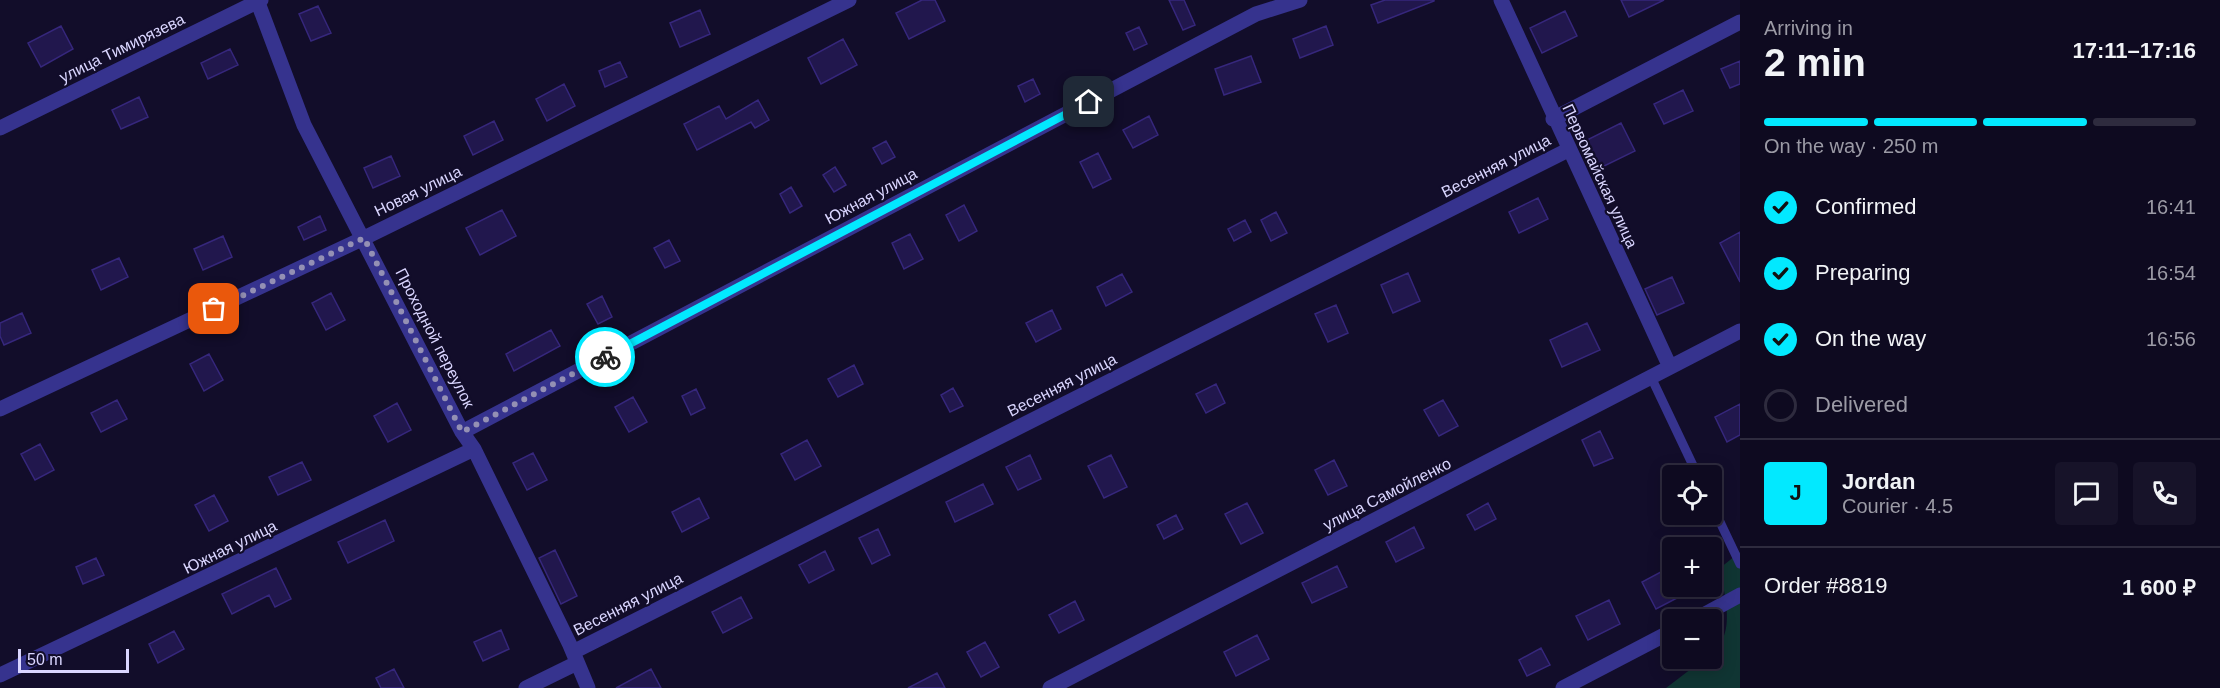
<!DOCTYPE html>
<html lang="en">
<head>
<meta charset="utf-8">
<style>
  body { margin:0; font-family:Arial,sans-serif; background:#171329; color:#f1f3f6; height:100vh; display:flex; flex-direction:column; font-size:22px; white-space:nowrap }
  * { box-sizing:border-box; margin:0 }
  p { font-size:20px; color:#9b9aa5 }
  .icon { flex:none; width:33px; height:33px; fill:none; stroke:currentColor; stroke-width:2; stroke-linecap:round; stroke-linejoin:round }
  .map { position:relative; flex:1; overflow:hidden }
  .drawer { display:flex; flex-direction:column; background:#0e0a20; width:480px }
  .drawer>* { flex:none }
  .controls { position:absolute; left:1662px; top:465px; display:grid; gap:12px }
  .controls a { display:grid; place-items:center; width:60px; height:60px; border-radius:6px; background:#0e0a20; box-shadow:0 3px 15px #0003,0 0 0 2px #2e2b3e; font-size:30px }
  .scale { position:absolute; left:18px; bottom:15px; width:111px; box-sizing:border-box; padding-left:6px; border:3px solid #dad6ff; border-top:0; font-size:16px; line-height:21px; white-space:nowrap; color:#dad6ff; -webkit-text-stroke:4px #120d2a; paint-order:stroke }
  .pin { position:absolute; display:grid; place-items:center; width:51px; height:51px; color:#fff; margin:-26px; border-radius:12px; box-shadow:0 3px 9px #0006 }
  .courier { position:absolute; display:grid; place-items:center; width:60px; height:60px; margin:-30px; border:4px solid #02e9ff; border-radius:50%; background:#fff; color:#222; box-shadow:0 2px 8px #0007 }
  .head em { font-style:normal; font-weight:700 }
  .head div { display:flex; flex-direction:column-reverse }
  .head { display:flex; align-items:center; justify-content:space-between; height:102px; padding:0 24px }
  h1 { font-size:39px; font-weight:700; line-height:45px }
  .bar { display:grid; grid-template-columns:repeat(4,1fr); gap:9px 6px; align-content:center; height:72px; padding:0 24px }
  .bar i { height:8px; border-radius:4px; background:#2e2b3e }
  .bar .current { background:#02e9ff }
  .bar p { grid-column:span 4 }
  .line { display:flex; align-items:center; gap:15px; padding:0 24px; border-top:2px solid #2e2b3e }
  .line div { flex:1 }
  .round { display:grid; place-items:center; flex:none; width:63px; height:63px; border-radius:6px; background:#171329 }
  ol { padding:0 24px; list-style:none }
  li { display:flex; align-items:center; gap:18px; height:66px }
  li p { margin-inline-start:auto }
  li .icon { padding:6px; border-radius:50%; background:#02e9ff; color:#111; stroke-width:4 }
  li:last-child { color:#9b9aa5 }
  li i { width:33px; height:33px; border:3px solid #2e2b3e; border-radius:50% }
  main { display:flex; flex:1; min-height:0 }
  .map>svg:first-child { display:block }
</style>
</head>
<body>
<main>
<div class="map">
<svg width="1740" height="688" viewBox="0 0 1740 688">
  <rect width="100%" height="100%" fill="#120d2a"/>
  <!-- green -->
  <path fill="#103533" d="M 1740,552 L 1740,688 L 1666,688 L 1704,659 L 1712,658 L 1712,653 C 1737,633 1724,595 1720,568 Z"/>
  <!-- building -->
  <path fill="#21174d" stroke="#36277c" stroke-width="1.5" d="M 922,0 L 935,0 L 945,21 L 909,39 L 896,13 Z
    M 1169,0 L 1184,0 L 1195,25 L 1183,30 Z
    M 1385,0 L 1434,0 L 1434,1 L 1378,23 L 1371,5 Z
    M 1621,0 L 1664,0 L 1629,17 Z
    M 318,6 L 331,33 L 311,41 L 299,14 Z
    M 700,10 L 710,34 L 680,47 L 670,23 Z
    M 1565,11 L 1577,36 L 1542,53 L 1530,28 Z
    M 61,26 L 73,49 L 41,67 L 28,43 Z
    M 1326,26 L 1333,45 L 1300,58 L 1293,39 Z
    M 1139,27 L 1147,44 L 1134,50 L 1126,33 Z
    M 843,39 L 857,65 L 821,84 L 808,58 Z
    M 230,49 L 238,65 L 208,79 L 201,63 Z
    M 1251,56 L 1261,82 L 1224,95 L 1215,69 Z
    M 1740,61 L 1740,84 L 1730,88 L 1721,69 Z
    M 620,62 L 627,77 L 605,87 L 599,71 Z
    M 1033,79 L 1040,94 L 1025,102 L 1018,86 Z
    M 564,84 L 575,106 L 547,121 L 536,99 Z
    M 1683,90 L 1693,111 L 1664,124 L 1654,104 Z
    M 139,97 L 148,117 L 121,129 L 112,110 Z
    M 758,100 L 769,120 L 755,128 L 751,122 L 697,150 L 684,124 L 719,106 L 726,119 Z
    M 1149,116 L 1158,135 L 1133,148 L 1123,130 Z
    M 494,121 L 503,140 L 473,155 L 464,136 Z
    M 1621,123 L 1635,151 L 1596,170 L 1583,142 Z
    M 886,141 L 895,157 L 882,164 L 873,148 Z
    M 1098,153 L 1111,179 L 1093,188 L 1080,162 Z
    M 391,156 L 400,176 L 373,188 L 364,168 Z
    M 835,167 L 846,185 L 834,192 L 823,175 Z
    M 791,187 L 802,206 L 790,213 L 780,194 Z
    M 1538,198 L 1548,219 L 1519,233 L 1509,212 Z
    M 964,205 L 977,231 L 959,241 L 946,215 Z
    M 502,210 L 516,236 L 480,255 L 466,228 Z
    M 1276,212 L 1287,233 L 1271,241 L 1261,220 Z
    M 320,216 L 326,230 L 304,240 L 298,227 Z
    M 1245,220 L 1251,232 L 1234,241 L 1228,229 Z
    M 1740,232 L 1740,282 L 1720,243 Z
    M 910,234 L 923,259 L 904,269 L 892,243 Z
    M 223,236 L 232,257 L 203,270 L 194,249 Z
    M 669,240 L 680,261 L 665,268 L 654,248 Z
    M 119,258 L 128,277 L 101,290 L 92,270 Z
    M 1408,273 L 1420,301 L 1393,313 L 1381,285 Z
    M 1122,274 L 1132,292 L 1106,306 L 1097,287 Z
    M 1672,277 L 1684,303 L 1657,315 L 1645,289 Z
    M 331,293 L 345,320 L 326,330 L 312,303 Z
    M 602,296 L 612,317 L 598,324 L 587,304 Z
    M 1336,305 L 1348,333 L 1328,342 L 1315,314 Z
    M 1052,310 L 1061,329 L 1036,342 L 1026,323 Z
    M 22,313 L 31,333 L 4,345 L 0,336 L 0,323 Z
    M 1587,323 L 1600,350 L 1562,367 L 1550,340 Z
    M 551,330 L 560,346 L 514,371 L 506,354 Z
    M 209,354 L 223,380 L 204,391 L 190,364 Z
    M 854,365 L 863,384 L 838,397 L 828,379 Z
    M 1216,384 L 1225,403 L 1206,413 L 1196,394 Z
    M 953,388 L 963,406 L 950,412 L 941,395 Z
    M 696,389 L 705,408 L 691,415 L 682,396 Z
    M 633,397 L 647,422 L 629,432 L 615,407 Z
    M 117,400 L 127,419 L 101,432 L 91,413 Z
    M 1443,400 L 1458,426 L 1439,436 L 1424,410 Z
    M 397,403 L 411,430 L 388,442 L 374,416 Z
    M 1740,404 L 1740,435 L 1727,442 L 1715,417 Z
    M 1600,431 L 1613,458 L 1594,466 L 1582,440 Z
    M 807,440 L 821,466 L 795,480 L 781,454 Z
    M 40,444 L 54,470 L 35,480 L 21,454 Z
    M 533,453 L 547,480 L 527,490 L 513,463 Z
    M 1030,455 L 1041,479 L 1018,490 L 1006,467 Z
    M 1111,455 L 1127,487 L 1104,498 L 1088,466 Z
    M 1334,460 L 1347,486 L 1328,495 L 1315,470 Z
    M 302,462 L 311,480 L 278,495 L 269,477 Z
    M 983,484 L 993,504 L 955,522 L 946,502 Z
    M 214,495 L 228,521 L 209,531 L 195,505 Z
    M 699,498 L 709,518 L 682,532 L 672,512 Z
    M 1247,503 L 1263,533 L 1241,544 L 1225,514 Z
    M 1488,503 L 1496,519 L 1475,530 L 1467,515 Z
    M 1176,515 L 1183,529 L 1164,539 L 1157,525 Z
    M 385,520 L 394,541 L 348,563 L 338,542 Z
    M 1414,527 L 1424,548 L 1396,562 L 1386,542 Z
    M 878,529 L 890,555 L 872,564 L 859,538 Z
    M 555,550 L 577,596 L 561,604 L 539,558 Z
    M 825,551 L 834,570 L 809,583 L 799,565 Z
    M 96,558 L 104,575 L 83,584 L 76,567 Z
    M 1337,566 L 1347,587 L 1312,603 L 1302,583 Z
    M 1672,566 L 1672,586 L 1700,586 L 1656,609 L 1642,582 Z
    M 276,568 L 291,599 L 275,607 L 269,595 L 232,614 L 222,594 Z
    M 741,597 L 752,618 L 723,633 L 712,612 Z
    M 1609,600 L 1620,624 L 1588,640 L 1576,616 Z
    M 1075,601 L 1084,620 L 1059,633 L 1049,615 Z
    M 501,630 L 509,649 L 483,661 L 474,642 Z
    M 174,631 L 184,649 L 158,663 L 149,644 Z
    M 1257,635 L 1269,659 L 1236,676 L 1224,652 Z
    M 985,642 L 999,667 L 981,677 L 967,652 Z
    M 1541,648 L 1550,665 L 1527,676 L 1519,660 Z
    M 394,669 L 404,688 L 381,688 L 376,678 Z
    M 651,669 L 661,688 L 616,688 Z
    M 937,673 L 945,688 L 908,688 Z"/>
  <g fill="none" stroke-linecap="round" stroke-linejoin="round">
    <!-- lane -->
    <path stroke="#36338e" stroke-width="9" d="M 1651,377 L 1698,476
      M 1712,505 L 1740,564"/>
    <!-- street -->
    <path stroke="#36338e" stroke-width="15" d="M 257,0 L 304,125 L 462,432 L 474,449 L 570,645 L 588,688
      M 1501,0 L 1670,367
      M 1553,119 L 1740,22
      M 0,128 L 261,0
      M 0,409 L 364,238 L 849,0
      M 462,432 L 1256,14 L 1300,0
      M 1694,620 L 1740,595
      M 573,652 L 1568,150
      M 0,675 L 474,449
      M 526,688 L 577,663
      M 1050,688 L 1740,331
      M 1563,688 L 1672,631"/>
  </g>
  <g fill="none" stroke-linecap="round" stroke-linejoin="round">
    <!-- done -->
    <path stroke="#9490b4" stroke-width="6" stroke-dasharray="0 10.8" d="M 214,309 L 364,238 L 462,432 L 605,357"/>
    <!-- route -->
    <path stroke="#02e9ff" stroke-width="8" d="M 605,357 L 1089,102"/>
  </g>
  <g text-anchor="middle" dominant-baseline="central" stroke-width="4.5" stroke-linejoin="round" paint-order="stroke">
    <!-- street labels -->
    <g font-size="16" fill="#dad6ff" stroke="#120d2a">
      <text transform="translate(122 48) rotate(-26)">улица Тимирязева</text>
      <text transform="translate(1496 166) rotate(-27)">Весенняя улица</text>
      <text transform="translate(1600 176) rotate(65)">Первомайская улица</text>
      <text transform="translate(418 191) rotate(-26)">Новая улица</text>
      <text transform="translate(871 196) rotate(-28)">Южная улица</text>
      <text transform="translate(435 338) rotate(63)">Проходной переулок</text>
      <text transform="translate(1062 385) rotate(-27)">Весенняя улица</text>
      <text transform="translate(1387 494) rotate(-27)">улица Самойленко</text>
      <text transform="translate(230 547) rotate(-26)">Южная улица</text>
      <text transform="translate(628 604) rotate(-27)">Весенняя улица</text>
    </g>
  </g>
</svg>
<div class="controls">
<a><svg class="icon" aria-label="locate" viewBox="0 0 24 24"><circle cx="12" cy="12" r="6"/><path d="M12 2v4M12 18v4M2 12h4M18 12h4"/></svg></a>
<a>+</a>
<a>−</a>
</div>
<div class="scale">50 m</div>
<div class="pin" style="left:214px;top:309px;background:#ea580c"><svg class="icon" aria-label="bag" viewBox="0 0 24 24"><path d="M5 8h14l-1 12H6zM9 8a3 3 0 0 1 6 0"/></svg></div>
<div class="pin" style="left:1089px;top:102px;background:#1f2937"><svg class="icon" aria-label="home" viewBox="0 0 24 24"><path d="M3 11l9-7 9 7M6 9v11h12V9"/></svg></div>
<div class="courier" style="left:605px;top:357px"><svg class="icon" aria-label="bike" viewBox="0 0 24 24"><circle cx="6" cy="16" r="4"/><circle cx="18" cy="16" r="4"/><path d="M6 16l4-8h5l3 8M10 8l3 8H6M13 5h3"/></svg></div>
</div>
<section class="drawer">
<div class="head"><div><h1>2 min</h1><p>Arriving in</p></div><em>17:11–17:16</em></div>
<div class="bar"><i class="current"></i><i class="current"></i><i class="current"></i><i></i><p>On the way · 250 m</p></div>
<ol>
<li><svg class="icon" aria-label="check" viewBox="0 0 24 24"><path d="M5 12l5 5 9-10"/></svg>Confirmed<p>16:41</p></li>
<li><svg class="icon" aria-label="check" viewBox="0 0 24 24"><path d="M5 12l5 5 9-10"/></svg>Preparing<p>16:54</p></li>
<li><svg class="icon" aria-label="check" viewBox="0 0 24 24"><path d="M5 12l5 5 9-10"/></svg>On the way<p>16:56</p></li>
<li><i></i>Delivered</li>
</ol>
<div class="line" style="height:108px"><b class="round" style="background:#02e9ff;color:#111">J</b><div><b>Jordan</b><p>Courier · 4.5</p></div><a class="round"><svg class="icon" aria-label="chat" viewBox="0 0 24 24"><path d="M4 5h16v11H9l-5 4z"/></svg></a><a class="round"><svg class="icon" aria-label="phone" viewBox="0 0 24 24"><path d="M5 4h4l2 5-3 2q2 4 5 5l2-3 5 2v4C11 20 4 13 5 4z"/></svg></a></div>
<div class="line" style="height:78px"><div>Order #8819</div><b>1 600 ₽</b></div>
</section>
</main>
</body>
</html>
